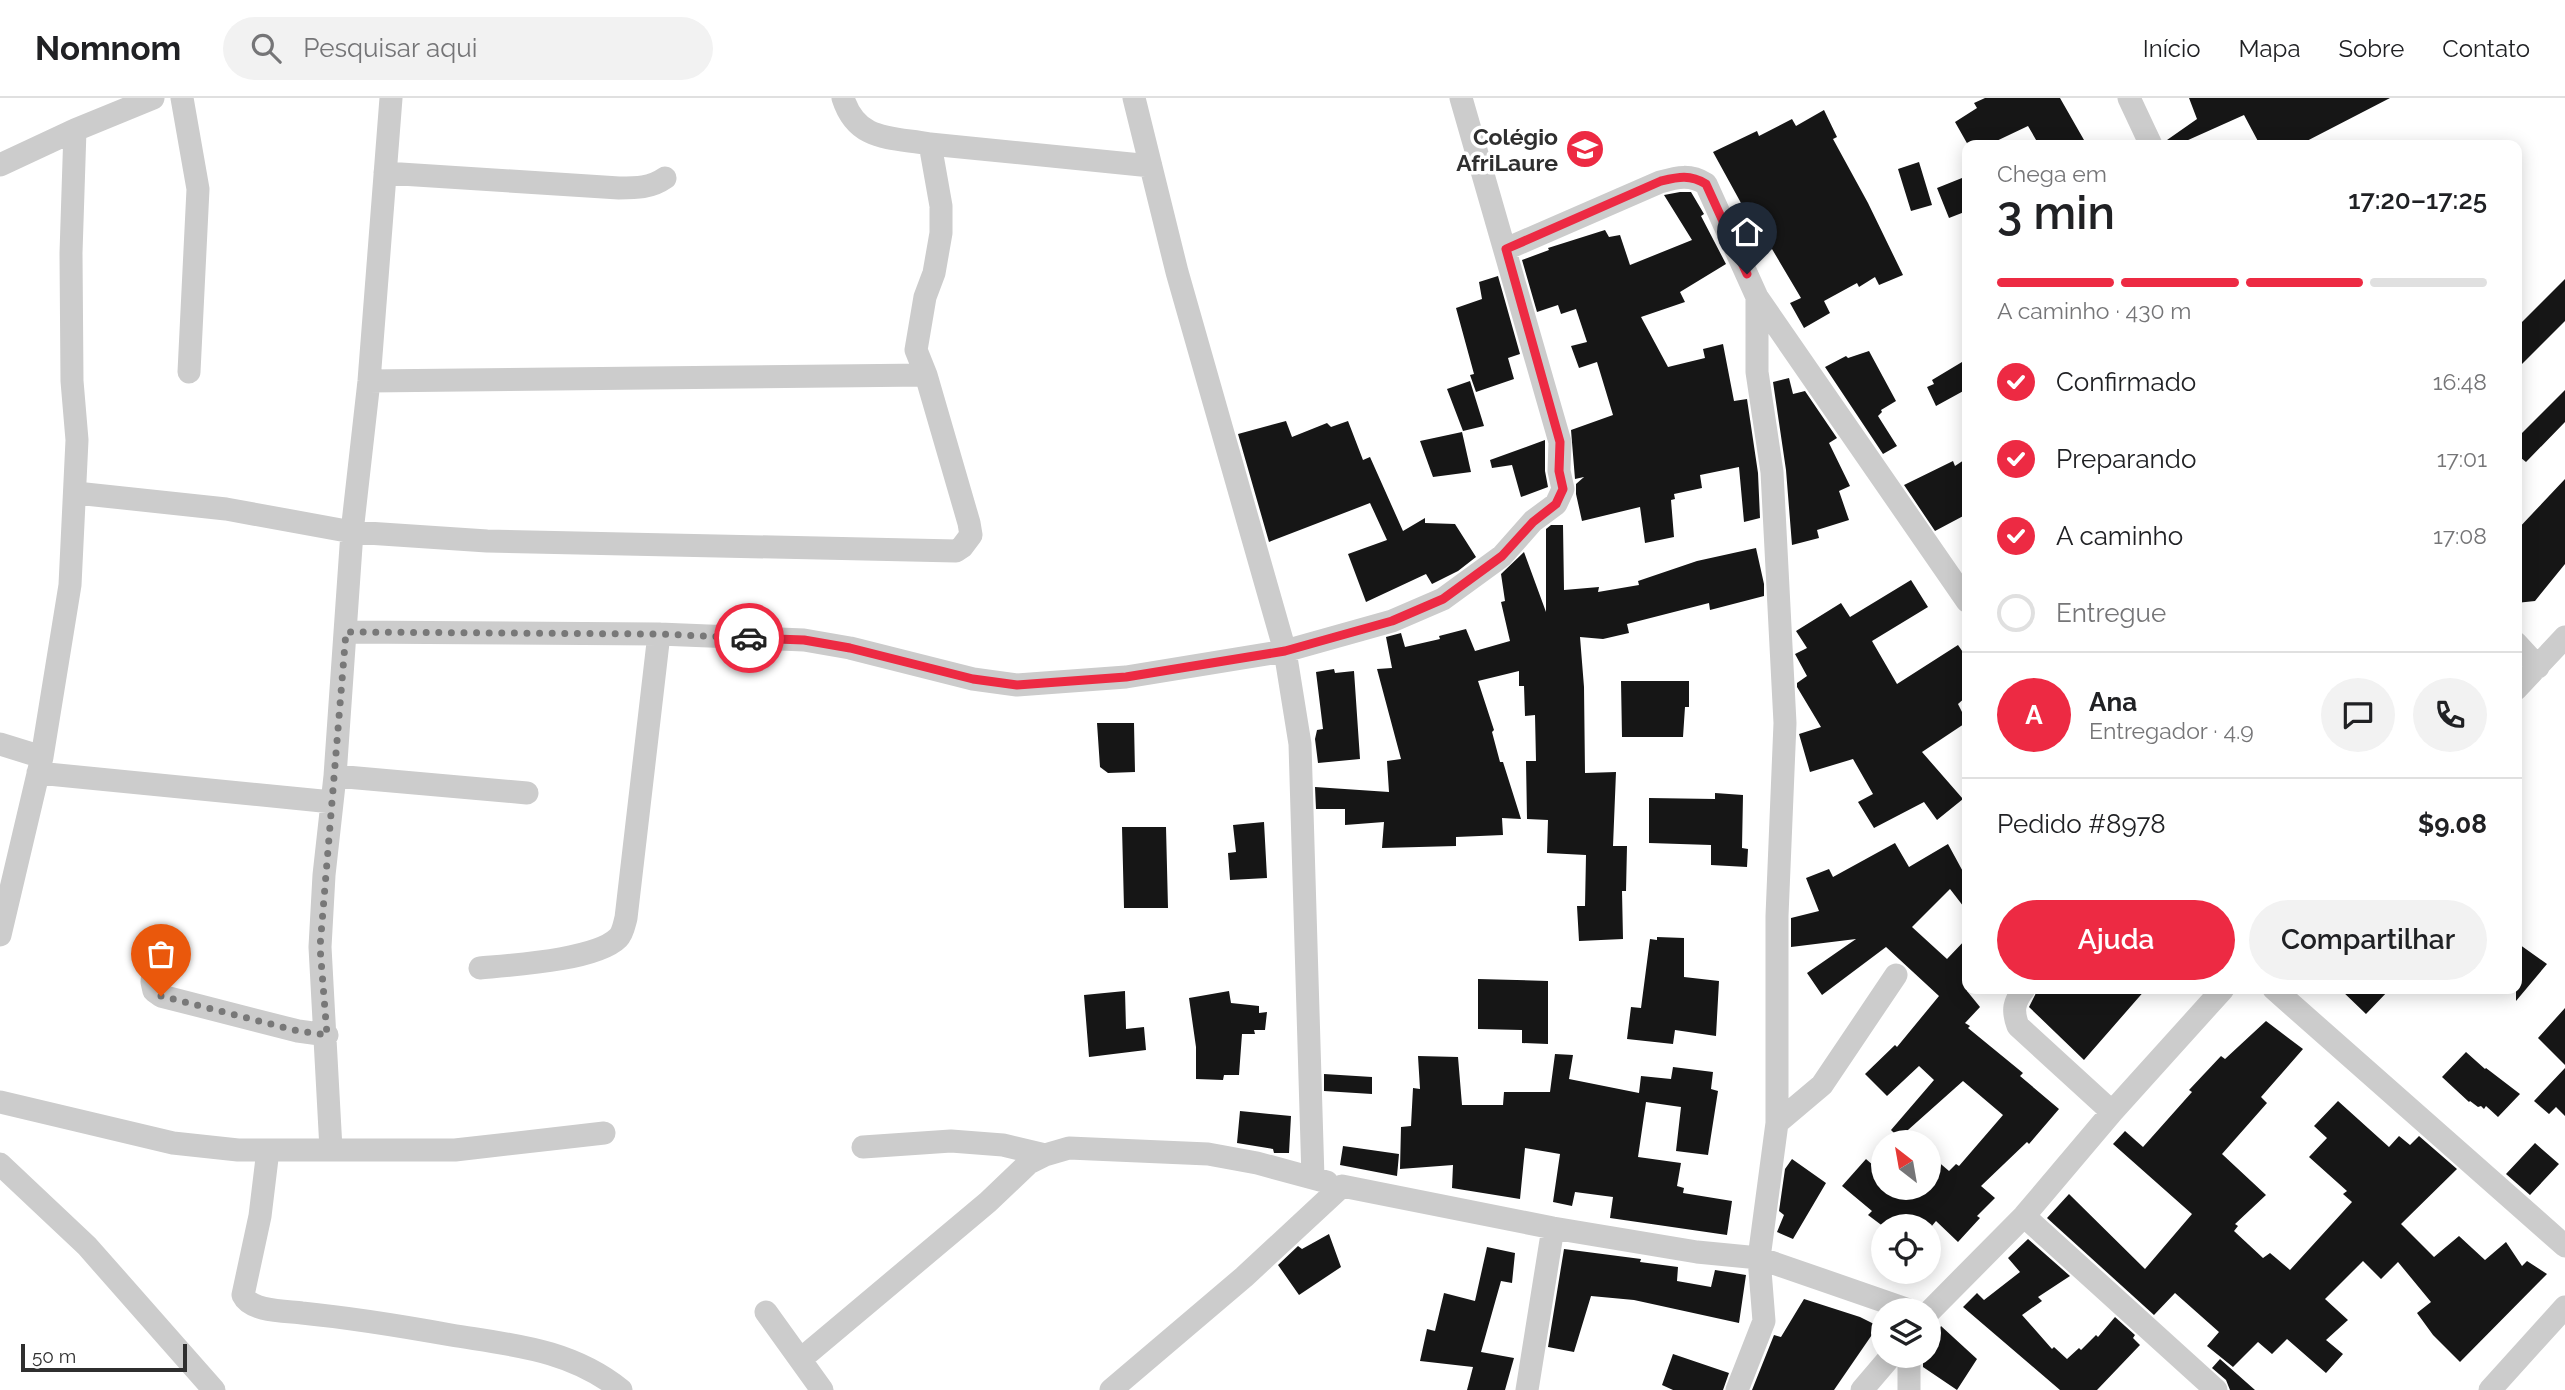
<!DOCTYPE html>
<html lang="pt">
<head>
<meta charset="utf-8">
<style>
  body { margin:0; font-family:Raleway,sans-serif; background:#f2f2f2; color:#202124; height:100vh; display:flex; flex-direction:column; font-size:26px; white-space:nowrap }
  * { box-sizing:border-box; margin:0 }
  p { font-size:23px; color:#757577 }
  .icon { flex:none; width:38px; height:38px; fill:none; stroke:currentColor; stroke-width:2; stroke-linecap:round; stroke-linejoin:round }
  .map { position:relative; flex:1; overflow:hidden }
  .sheet { position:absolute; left:1962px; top:42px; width:560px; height:854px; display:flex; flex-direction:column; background:#fff; border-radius:14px; box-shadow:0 4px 18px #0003 }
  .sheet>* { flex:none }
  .needle { width:46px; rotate:329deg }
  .fabs { position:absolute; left:1871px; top:1032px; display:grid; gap:14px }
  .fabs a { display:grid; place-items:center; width:70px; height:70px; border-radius:50%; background:#fff; box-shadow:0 4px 18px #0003; font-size:35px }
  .scale { position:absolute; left:21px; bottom:18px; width:166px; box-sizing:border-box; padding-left:7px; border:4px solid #2f2f2f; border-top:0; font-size:19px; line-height:24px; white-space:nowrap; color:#2f2f2f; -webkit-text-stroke:5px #fff; paint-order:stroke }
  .pin { position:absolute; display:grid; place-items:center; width:60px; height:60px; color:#fff; margin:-72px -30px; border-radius:50% 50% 50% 0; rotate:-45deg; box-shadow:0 0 7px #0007 }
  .pin .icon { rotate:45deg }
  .courier { position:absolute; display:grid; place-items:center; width:70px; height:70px; margin:-35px; border:5px solid #ed2a43; border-radius:50%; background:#fff; color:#222; box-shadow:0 2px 9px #0007 }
  .headline em { font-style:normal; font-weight:600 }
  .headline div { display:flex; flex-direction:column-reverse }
  .headline { display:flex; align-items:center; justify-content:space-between; height:119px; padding:0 35px }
  h1 { font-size:46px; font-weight:600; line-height:52px }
  .bar { display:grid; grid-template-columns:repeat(4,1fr); gap:10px 7px; align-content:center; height:84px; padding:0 35px }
  .bar i { height:9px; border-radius:5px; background:#e0e0e0 }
  .bar .selected { background:#ed2a43 }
  .bar p { grid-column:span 4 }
  .line { display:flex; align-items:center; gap:18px; padding:0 35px; border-top:2px solid #e0e0e0 }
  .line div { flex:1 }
  .round { display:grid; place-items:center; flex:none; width:74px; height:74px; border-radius:37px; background:#f2f2f2 }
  ol { padding:0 35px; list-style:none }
  li { display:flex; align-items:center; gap:21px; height:77px }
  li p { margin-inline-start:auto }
  li .icon { padding:7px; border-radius:50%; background:#ed2a43; color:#fff; stroke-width:4 }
  li:last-child { color:#757577 }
  li i { width:38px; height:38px; border:4px solid #e0e0e0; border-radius:50% }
  .cta { display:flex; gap:14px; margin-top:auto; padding:14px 35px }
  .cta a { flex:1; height:80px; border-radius:42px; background:#ed2a43; color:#fff; font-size:28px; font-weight:600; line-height:80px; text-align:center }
  .cta a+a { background:#f2f2f2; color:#202124 }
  header { display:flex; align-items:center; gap:42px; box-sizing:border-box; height:98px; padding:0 35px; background:#fff; border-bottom:2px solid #e0e0e0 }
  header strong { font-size:33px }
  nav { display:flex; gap:38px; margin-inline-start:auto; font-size:24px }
  .search { width:490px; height:63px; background:#f2f2f2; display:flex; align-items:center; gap:18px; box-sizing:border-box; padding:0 24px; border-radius:38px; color:#757577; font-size:26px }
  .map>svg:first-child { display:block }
</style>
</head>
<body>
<header>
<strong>Nomnom</strong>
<div class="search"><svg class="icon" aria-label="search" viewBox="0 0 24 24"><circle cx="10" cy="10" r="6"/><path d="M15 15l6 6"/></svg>Pesquisar aqui</div>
<nav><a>Início</a><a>Mapa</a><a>Sobre</a><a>Contato</a></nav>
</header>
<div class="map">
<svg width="2565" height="1292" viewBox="0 0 2565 1292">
  <rect width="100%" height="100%" fill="#fff"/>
  <!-- building -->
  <path fill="#161616" d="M 1985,0 L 2060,0 L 2084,42 L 2074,47 L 2039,47 L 2028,28 L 1988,47 L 1968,47 L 1955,24 L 1977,10 L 1974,5 Z
    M 2189,0 L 2390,0 L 2299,47 L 2260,47 L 2244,17 L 2177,47 L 2170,47 L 2167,42 L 2197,21 Z
    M 1824,12 L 1837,39 L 1833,41 L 1868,105 L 1903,177 L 1879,187 L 1875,179 L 1859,189 L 1857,185 L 1824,203 L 1830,215 L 1804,230 L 1790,205 L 1801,200 L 1772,151 L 1767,154 L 1746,121 L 1738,106 L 1741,105 L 1713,54 L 1757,33 L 1759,38 L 1792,21 L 1796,28 Z
    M 1919,64 L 1932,107 L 1911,113 L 1898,71 Z
    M 1967,78 L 1967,113 L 1949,120 L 1937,90 Z
    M 1680,94 L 1691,94 L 1704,116 L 1701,118 L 1726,166 L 1680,194 L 1685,204 L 1641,219 L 1668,269 L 1705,260 L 1703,251 L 1723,246 L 1734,303 L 1747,301 L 1758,375 L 1760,420 L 1744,424 L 1739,369 L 1700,377 L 1702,390 L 1674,396 L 1675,401 L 1671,402 L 1674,439 L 1645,445 L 1640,409 L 1582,423 L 1576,396 L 1576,386 L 1584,379 L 1575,381 L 1571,332 L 1613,317 L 1597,264 L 1579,270 L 1571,248 L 1587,244 L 1576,211 L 1561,216 L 1558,207 L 1537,214 L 1522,162 L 1549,152 L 1548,150 L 1605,132 L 1609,139 L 1620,137 L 1630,167 L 1692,142 L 1664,97 Z
    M 1498,178 L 1520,256 L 1508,260 L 1514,281 L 1476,294 L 1470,277 L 1474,276 L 1456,210 L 1482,201 L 1479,184 Z
    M 2565,181 L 2565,223 L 2516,272 L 2516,230 Z
    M 1869,253 L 1896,303 L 1881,312 L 1882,314 L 1878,318 L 1897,348 L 1883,356 L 1825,269 L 1846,258 L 1848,260 Z
    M 1967,261 L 1967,291 L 1936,308 L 1927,289 L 1934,286 L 1932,282 Z
    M 1789,280 L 1793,296 L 1805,293 L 1837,340 L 1829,345 L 1850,388 L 1839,393 L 1849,422 L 1817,432 L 1819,440 L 1792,447 L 1786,372 L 1773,284 Z
    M 1470,283 L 1484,328 L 1463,333 L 1447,291 Z
    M 2565,292 L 2565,324 L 2526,364 L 2516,356 L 2516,341 Z
    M 1286,323 L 1292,339 L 1327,325 L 1331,329 L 1348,323 L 1363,362 L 1370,359 L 1403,433 L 1425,420 L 1425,425 L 1455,426 L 1476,459 L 1458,473 L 1432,486 L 1426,476 L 1366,504 L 1348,456 L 1387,442 L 1370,405 L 1269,444 L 1238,336 Z
    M 1462,334 L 1471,374 L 1433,379 L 1420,343 Z
    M 1545,342 L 1545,373 L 1548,389 L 1521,399 L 1512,367 L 1492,370 L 1490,362 Z
    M 1967,360 L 1967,416 L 1935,433 L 1904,387 L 1953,363 L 1955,368 Z
    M 2565,381 L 2565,466 L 2535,503 L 2516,505 L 2516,433 Z
    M 1551,427 L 1563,427 L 1564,492 L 1599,489 L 1598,494 L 1639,487 L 1638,483 L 1697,463 L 1756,450 L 1764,486 L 1764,498 L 1710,512 L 1709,505 L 1627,526 L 1629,535 L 1603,541 L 1580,539 L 1584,589 L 1585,675 L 1616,674 L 1613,748 L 1627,748 L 1626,793 L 1622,793 L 1623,841 L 1579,843 L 1577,808 L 1585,808 L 1586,757 L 1547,755 L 1548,722 L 1527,721 L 1526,663 L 1536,663 L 1535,617 L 1525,618 L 1524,588 L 1519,588 L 1519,573 L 1478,583 L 1494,632 L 1492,634 L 1500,664 L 1503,664 L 1521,721 L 1502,720 L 1503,737 L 1456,739 L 1456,748 L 1382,750 L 1384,724 L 1345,727 L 1345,711 L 1316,711 L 1315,689 L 1389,694 L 1387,663 L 1401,661 L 1377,571 L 1392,570 L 1386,539 L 1401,535 L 1405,549 L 1440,541 L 1439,538 L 1466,531 L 1475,553 L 1510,543 L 1501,504 L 1505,503 L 1501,476 L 1524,454 L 1546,514 L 1546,431 Z
    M 1911,482 L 1928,509 L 1872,543 L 1897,586 L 1958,547 L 1967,560 L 1967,598 L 1958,606 L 1967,624 L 1922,654 L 1963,701 L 1937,722 L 1924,704 L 1874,730 L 1858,704 L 1873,696 L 1853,661 L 1810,674 L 1799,636 L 1821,629 L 1797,589 L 1797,585 L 1807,578 L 1795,556 L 1807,550 L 1796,533 L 1841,505 L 1850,519 Z
    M 1334,571 L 1335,575 L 1354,573 L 1360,661 L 1318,665 L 1315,641 L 1317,632 L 1323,631 L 1316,574 Z
    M 1621,583 L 1689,583 L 1689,609 L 1685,609 L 1683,639 L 1622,639 Z
    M 1097,625 L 1134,625 L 1135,674 L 1108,675 L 1100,669 Z
    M 1715,695 L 1743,697 L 1742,750 L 1748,751 L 1747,769 L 1711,767 L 1711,747 L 1649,745 L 1649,700 L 1715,701 Z
    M 1264,724 L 1267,780 L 1230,782 L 1228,755 L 1236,754 L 1233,727 Z
    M 1122,729 L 1166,729 L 1168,810 L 1124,810 Z
    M 1895,745 L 1909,769 L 1948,746 L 1967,781 L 1967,813 L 1950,791 L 1912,829 L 1947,861 L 1967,840 L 1967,893 L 1980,909 L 1965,925 L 1970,928 L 1968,930 L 2023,975 L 2020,978 L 2059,1011 L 2029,1046 L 2027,1044 L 1981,1088 L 1995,1100 L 1977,1118 L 1980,1120 L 1958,1144 L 1936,1123 L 1931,1129 L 1884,1129 L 1868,1117 L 1872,1113 L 1842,1088 L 1866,1061 L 1883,1076 L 1883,1090 L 1928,1090 L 1928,1055 L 1949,1073 L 1956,1066 L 1959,1068 L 2003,1017 L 1963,983 L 1899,1040 L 1891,1032 L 1934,982 L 1919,968 L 1887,998 L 1865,976 L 1895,947 L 1897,949 L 1939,898 L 1886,849 L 1822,897 L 1807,875 L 1856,841 L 1791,849 L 1791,820 L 1819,813 L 1806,780 L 1829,771 L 1833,779 Z
    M 1657,839 L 1684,840 L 1684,879 L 1719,883 L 1716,938 L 1675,932 L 1673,946 L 1627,941 L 1631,909 L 1641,910 L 1650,841 L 1657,842 Z
    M 2516,844 L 2547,866 L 2516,903 Z
    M 1478,881 L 1548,883 L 1548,946 L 1522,945 L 1522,932 L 1478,931 Z
    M 2038,891 L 2146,891 L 2084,962 L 2029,909 Z
    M 2340,891 L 2390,891 L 2366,916 Z
    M 1125,893 L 1126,931 L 1144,929 L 1146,952 L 1089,959 L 1084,897 Z
    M 1229,893 L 1231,905 L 1259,908 L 1259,915 L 1267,914 L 1265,932 L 1254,932 L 1255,936 L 1242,936 L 1239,977 L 1224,977 L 1223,982 L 1196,981 L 1196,949 L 1189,900 Z
    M 2565,910 L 2565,967 L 2538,940 Z
    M 2266,923 L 2303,951 L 2261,999 L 2267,1005 L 2222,1056 L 2266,1097 L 2235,1126 L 2238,1128 L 2234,1133 L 2263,1160 L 2270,1155 L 2290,1172 L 2352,1104 L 2343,1096 L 2347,1093 L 2309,1059 L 2327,1040 L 2314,1028 L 2338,1003 L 2389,1049 L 2399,1038 L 2410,1047 L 2419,1038 L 2457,1071 L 2401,1126 L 2434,1159 L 2459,1138 L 2485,1162 L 2506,1144 L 2522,1168 L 2527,1163 L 2547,1176 L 2460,1264 L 2433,1237 L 2417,1215 L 2431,1204 L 2398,1164 L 2381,1181 L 2363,1163 L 2325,1201 L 2348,1222 L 2326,1242 L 2343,1256 L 2326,1275 L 2287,1241 L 2272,1256 L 2258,1244 L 2233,1269 L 2207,1248 L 2219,1234 L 2175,1195 L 2154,1217 L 2047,1120 L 2069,1096 L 2145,1171 L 2192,1116 L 2113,1046 L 2125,1033 L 2143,1049 L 2192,994 L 2189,992 L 2221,958 L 2225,961 Z
    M 2466,954 L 2485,971 L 2486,970 L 2520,996 L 2498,1019 L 2486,1008 L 2484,1011 L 2481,1008 L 2478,1009 L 2470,1003 L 2469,1004 L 2442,979 Z
    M 1555,956 L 1573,957 L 1569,981 L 1639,995 L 1641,978 L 1671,981 L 1673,969 L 1713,974 L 1711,991 L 1718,993 L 1708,1057 L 1676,1053 L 1681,1009 L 1646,1004 L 1638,1059 L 1681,1065 L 1677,1088 L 1684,1090 L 1683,1095 L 1732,1103 L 1727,1137 L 1610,1120 L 1613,1099 L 1575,1094 L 1572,1108 L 1553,1104 L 1560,1056 L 1525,1050 L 1520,1101 L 1452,1090 L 1453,1067 L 1400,1071 L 1401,1029 L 1411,1028 L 1413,990 L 1420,991 L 1418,958 L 1458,959 L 1462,1007 L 1503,1007 L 1504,994 L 1550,994 Z
    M 2565,970 L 2565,1018 L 2556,1009 L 2549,1016 L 2534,1003 Z
    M 1324,976 L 1372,979 L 1372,996 L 1324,993 Z
    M 1240,1013 L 1291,1018 L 1289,1055 L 1274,1055 L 1273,1051 L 1237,1045 Z
    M 2535,1045 L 2559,1066 L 2530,1097 L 2506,1076 Z
    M 1343,1048 L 1399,1056 L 1397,1078 L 1340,1067 Z
    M 1792,1061 L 1826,1085 L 1793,1141 L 1777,1134 L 1784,1117 L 1779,1113 L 1785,1071 Z
    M 1329,1136 L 1341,1169 L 1299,1197 L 1278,1167 L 1298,1148 L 1302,1151 Z
    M 2028,1141 L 2070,1178 L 2038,1199 L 2042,1203 L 2022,1217 L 2052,1251 L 2054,1249 L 2067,1261 L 2079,1250 L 2081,1252 L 2096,1237 L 2098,1239 L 2115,1219 L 2135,1237 L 2133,1240 L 2140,1247 L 2097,1292 L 2060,1292 L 1963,1209 L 1977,1195 L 1984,1202 L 2020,1174 L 2008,1160 Z
    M 1487,1149 L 1515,1155 L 1512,1185 L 1501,1183 L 1481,1254 L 1514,1260 L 1505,1292 L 1467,1292 L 1473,1269 L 1420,1263 L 1427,1231 L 1435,1233 L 1444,1195 L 1475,1203 Z
    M 1564,1151 L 1641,1161 L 1640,1164 L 1678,1169 L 1677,1183 L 1711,1189 L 1715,1172 L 1746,1177 L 1739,1225 L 1634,1202 L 1591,1198 L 1574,1254 L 1548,1249 Z
    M 1804,1201 L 1860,1219 L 1878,1228 L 1834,1292 L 1752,1292 L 1774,1237 L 1781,1239 Z
    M 1941,1228 L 1977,1261 L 1957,1292 L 1923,1269 L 1923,1258 L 1928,1258 L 1928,1247 Z
    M 1673,1256 L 1729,1275 L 1723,1292 L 1673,1292 L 1662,1287 Z
    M 2220,1261 L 2255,1292 L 2230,1292 L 2226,1282 L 2212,1270 Z"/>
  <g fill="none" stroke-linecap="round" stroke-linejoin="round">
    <!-- minor -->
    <path stroke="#ccc" stroke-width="23" d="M 182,0 L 198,91 L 189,274
      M 1134,0 L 1177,174 L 1285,553 L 1300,646 L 1313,1080
      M 2129,0 L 2151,47
      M 930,46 L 1151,68
      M 0,67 L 75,32 L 153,0
      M 385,75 L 619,90 C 636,90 651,90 665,80
      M 1506,151 L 1660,84 C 1678,79 1690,76 1706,86 L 1757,199 L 1967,503
      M 369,283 L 926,277
      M 76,395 L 226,411 L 352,434 L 487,443 L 956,453 L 962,449 L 971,437 L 969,425 L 926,277 L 916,252 L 925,199 L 934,175 L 941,135 L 941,108 L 930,46 C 891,39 857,44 843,0
      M 346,534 L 659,536 L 804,542 L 850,550 L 973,581 L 1017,587 L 1126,579 L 1285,553 L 1392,523 L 1443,501 L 1502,458 L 1533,423 L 1556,406 L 1563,391 L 1559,373 L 1560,344 L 1461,0
      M 2516,545 L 2538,569
      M 2516,591 L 2565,539
      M 0,646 L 42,659
      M 38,675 L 332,704
      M 335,678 L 527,695
      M 0,837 L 42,659 L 70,487 L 77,342 L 72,283 L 71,155 L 75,32
      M 154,866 L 152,884 L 154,893 L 161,898 L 298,933 L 327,937
      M 480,870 C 512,867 596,862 618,840 C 623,835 624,827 626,820 L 659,536
      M 2024,891 C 2014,904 2012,912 2018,928 L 2112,1014
      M 2274,891 L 2565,1148
      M 0,1004 L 173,1045 L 238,1052 L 455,1052 L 604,1035
      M 1777,1025 L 1822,987 L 1896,877
      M 863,1049 L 951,1043 L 1003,1047 L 1045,1057
      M 331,1051 L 320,849 L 324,777 L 335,678 L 352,434 L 369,283 L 391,0
      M 268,1052 L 260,1118 L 243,1197 C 251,1214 286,1213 302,1215 C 352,1220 401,1228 451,1237 C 512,1247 570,1251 621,1292
      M 0,1066 L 87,1148 L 214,1292
      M 2024,1118 L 2216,1292
      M 766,1214 L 822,1292
      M 1928,1215 L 2024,1118 L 2112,1014 L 2223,891
      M 801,1261 L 988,1104 L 1029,1065 L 1045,1057 L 1069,1050 L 1208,1056 L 1257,1065 L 1327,1084
      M 1111,1292 L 1244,1179 L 1342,1088 L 1553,1130 L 1697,1154 L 1759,1160 L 1912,1213
      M 1527,1292 L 1553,1130
      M 1737,1292 L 1764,1223 L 1759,1160 L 1777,1025 L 1777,818 L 1785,625 L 1772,374 L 1757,274 L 1757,199
      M 1862,1292 L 1891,1258
      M 1909,1292 L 1909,1258
      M 2490,1292 L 2565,1209"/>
  </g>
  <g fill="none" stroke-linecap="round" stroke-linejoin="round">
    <!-- done -->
    <path stroke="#787878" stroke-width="7" stroke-dasharray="0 12.6" d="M 161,898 L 298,933 L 327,937 L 320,849 L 346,534 L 659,536 L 749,540"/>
    <!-- route -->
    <path stroke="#ed2a43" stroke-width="9" d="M 749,540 L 804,542 L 850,550 L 973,581 L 1017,587 L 1126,579 L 1285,553 L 1392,523 L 1443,501 L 1502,458 L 1533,424 L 1556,406 L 1563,391 L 1559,373 L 1560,344 L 1506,151 L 1661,83 C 1678,79 1690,76 1706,86 L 1747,176"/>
  </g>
  <!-- icons -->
  <defs>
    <symbol id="school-disc" viewBox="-11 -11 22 22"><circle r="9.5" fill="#ed2a43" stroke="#fff"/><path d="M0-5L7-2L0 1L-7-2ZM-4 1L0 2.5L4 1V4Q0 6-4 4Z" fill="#fff"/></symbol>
  </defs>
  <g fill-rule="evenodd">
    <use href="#school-disc" x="1563" y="29" width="44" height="44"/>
  </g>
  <g text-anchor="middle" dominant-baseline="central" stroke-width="7" stroke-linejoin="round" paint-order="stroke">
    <!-- poi labels -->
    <g font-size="23" font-weight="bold" fill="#2f2f2f" stroke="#fff" text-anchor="end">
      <text x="1558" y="38">Colégio<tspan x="1558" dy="26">AfriLaure</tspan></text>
    </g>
  </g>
</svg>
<div class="fabs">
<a><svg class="needle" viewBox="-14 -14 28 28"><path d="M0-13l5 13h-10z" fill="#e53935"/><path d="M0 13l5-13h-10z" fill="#757577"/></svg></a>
<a><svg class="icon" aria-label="locate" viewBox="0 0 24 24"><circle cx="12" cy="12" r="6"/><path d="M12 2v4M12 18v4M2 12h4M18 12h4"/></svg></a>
<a><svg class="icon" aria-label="layers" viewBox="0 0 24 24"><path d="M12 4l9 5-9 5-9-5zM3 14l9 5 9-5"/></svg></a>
</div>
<div class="scale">50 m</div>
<div class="pin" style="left:161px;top:898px;background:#ea580c"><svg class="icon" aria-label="bag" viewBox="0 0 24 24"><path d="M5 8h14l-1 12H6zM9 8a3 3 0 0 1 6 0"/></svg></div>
<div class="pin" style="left:1747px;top:176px;background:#1f2937"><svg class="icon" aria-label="home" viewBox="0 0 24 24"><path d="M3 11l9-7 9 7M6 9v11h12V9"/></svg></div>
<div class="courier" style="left:749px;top:540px"><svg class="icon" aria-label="car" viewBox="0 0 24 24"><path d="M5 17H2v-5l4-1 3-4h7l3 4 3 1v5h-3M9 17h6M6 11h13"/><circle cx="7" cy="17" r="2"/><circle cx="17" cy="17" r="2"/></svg></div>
<section class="sheet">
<div class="headline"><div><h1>3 min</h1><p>Chega em</p></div><em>17:20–17:25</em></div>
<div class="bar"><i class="selected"></i><i class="selected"></i><i class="selected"></i><i></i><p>A caminho · 430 m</p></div>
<ol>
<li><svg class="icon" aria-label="check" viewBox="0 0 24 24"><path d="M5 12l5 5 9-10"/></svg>Confirmado<p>16:48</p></li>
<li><svg class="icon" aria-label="check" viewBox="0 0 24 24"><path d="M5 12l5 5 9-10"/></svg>Preparando<p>17:01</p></li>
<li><svg class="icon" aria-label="check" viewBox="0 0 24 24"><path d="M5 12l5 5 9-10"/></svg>A caminho<p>17:08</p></li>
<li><i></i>Entregue</li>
</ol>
<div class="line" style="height:126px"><b class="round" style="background:#ed2a43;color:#fff">A</b><div><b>Ana</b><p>Entregador · 4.9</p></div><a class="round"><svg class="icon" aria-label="chat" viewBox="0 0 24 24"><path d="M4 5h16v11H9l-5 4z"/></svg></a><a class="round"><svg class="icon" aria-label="phone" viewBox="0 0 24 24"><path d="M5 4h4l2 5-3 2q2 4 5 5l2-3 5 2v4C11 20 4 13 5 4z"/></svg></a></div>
<div class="line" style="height:91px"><div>Pedido #8978</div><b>$9.08</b></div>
<div class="cta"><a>Ajuda</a><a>Compartilhar</a></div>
</section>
</div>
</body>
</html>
